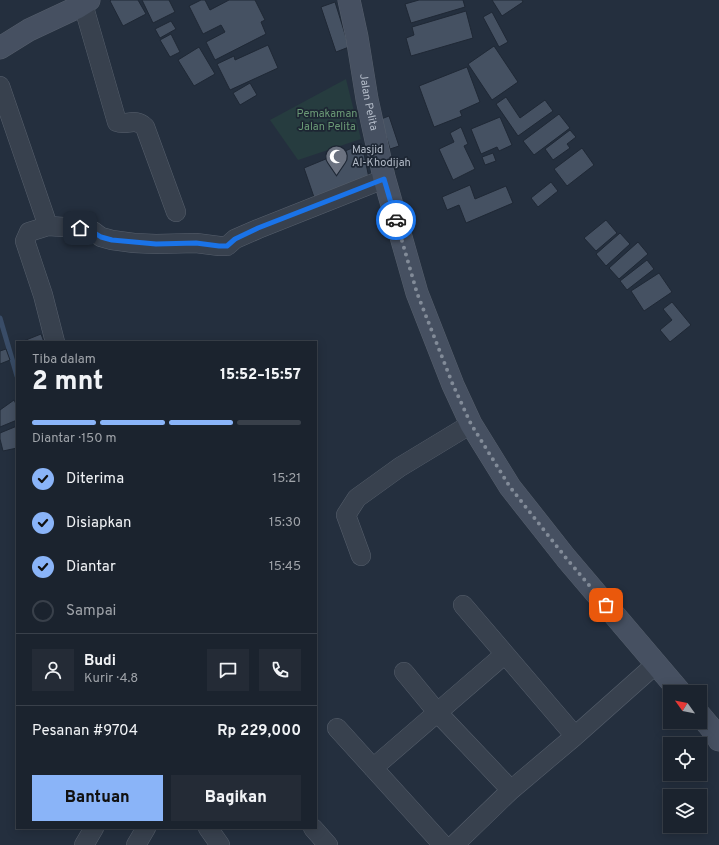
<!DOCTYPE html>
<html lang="id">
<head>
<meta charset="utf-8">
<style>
  body { margin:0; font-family:Overpass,sans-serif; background:#242b36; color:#f1f3f6; height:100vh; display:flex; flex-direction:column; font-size:15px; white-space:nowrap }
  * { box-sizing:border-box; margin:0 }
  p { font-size:13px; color:#a0a4aa }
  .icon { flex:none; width:22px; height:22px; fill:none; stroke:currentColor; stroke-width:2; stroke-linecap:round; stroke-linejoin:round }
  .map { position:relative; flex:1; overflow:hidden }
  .panel { position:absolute; left:16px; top:341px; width:301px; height:488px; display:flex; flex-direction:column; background:#1b232e; border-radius:0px; box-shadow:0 2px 10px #0003,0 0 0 1px #39404a }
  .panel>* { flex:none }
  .needle { width:26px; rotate:303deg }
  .buttons { position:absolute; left:663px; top:685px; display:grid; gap:8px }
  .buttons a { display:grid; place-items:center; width:44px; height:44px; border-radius:0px; background:#1b232e; box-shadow:0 2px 10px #0003,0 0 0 1px #39404a; font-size:20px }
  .pin { position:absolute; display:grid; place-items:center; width:34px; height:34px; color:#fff; margin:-17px; border-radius:8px; box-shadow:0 2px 6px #0006 }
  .courier { position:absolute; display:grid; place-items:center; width:40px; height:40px; margin:-20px; border:3px solid #1a73e8; border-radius:50%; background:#fff; color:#222; box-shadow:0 1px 5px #0007 }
  .head em { font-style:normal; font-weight:800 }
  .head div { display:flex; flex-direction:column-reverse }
  .head { display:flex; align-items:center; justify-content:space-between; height:68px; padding:0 16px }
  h1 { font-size:26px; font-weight:800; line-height:30px }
  .bar { display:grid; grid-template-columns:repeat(4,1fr); gap:6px 4px; align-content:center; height:48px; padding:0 16px }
  .bar i { height:5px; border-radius:3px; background:#39404a }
  .bar .active { background:#8ab4f8 }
  .bar p { grid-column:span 4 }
  .line { display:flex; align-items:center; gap:10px; padding:0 16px; border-top:1px solid #39404a }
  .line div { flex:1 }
  .round { display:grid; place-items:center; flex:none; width:42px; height:42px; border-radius:0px; background:#242b36 }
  ol { padding:0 16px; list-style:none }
  li { display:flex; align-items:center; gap:12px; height:44px }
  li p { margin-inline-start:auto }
  li .icon { padding:4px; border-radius:50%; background:#8ab4f8; color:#111; stroke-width:4 }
  li:last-child { color:#a0a4aa }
  li i { width:22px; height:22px; border:2px solid #39404a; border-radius:50% }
  .primary-button { display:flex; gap:8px; margin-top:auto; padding:8px 16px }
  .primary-button a { flex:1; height:46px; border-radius:0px; background:#8ab4f8; color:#111; font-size:16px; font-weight:800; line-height:46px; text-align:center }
  .primary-button a+a { background:#242b36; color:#f1f3f6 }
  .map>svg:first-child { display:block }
</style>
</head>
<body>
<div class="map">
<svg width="719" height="845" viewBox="0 0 719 845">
  <rect width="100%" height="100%" fill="#242f3e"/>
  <!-- green -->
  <path fill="#263c3f" d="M 346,79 L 361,139 L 298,160 L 270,120 Z"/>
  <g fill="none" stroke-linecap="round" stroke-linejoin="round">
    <!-- stream -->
    <path stroke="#394c67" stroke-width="5" d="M 0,318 L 17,376"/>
  </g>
  <!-- building -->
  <path fill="#455162" stroke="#1f2835" d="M 111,0 L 138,0 L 146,14 L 123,26 L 110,1 Z
    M 142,0 L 169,0 L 175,12 L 153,23 Z
    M 201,0 L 205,0 L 210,10 L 229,0 L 255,0 L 265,20 L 261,22 L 266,34 L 215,60 L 206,42 L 225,32 L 221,25 L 203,34 L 189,6 Z
    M 419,0 L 463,0 L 465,7 L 411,23 L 405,4 Z
    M 492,0 L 522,0 L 523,2 L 502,16 Z
    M 335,2 L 349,47 L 336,52 L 321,7 Z
    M 466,11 L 473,38 L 411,56 L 406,38 L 414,35 L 412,27 Z
    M 492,12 L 508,42 L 499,47 L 483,17 Z
    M 171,21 L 176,29 L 160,38 L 155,29 Z
    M 171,34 L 180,52 L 170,57 L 160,40 Z
    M 268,45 L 278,68 L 230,90 L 217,64 L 234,56 L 235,60 Z
    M 494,46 L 518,82 L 492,100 L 468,64 Z
    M 199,47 L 215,74 L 194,86 L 178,60 Z
    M 467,67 L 480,102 L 460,111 L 462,116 L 434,127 L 419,86 Z
    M 250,83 L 257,95 L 240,105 L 233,93 Z
    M 506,97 L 520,118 L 545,100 L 553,111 L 518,136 L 496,104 Z
    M 559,114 L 570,128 L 534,155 L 523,141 Z
    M 389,116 L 399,146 L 390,149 L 381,119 Z
    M 500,117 L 512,145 L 499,151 L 497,147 L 481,154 L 471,129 Z
    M 461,127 L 468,144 L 464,146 L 475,169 L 453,180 L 439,149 L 454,142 L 450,133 Z
    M 570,130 L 576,137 L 567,144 L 570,148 L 553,160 L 545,149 Z
    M 362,144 L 370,183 L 316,203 L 304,168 Z
    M 582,148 L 594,165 L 567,186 L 554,169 Z
    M 493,153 L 496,161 L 485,165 L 482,157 Z
    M 551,182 L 558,191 L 538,207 L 531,198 Z
    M 470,185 L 475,199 L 506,186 L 513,203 L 466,223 L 459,205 L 447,210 L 442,197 Z
    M 606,220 L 617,233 L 596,251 L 584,238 Z
    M 620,233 L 630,244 L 606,266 L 596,254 Z
    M 638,242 L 648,254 L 619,279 L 609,268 Z
    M 647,260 L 654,269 L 627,290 L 620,281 Z
    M 659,273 L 672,292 L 644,311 L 631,291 Z
    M 672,302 L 691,325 L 670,342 L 660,330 L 672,320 L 663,309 Z
    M 41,334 L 44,342 L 21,342 Z
    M 6,349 L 10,360 L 0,364 L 0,351 Z
    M 14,400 L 17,406 L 17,420 L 0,427 L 0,410 Z
    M 17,426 L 17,448 L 3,451 L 0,439 L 0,433 Z"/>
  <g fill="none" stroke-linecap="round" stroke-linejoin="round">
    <defs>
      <path id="minor" d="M 83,4 L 117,122 C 127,126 135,117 145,127 L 176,212
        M 0,86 L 48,226 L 29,232 L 25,241 L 43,295 L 55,342
        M 48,226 L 80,228 L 93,231 L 101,237 L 112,240 L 134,243 L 156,244 L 196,243 L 219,246 L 227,246 L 235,239 L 258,229 L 384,179
        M 361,556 L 346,515 L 357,498 L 400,467 L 471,424
        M 463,605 L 575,736
        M 404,672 L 437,712 L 511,790
        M 337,728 L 443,845
        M 373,768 L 505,654
        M 208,828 L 220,845
        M 313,828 L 328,845
        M 84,845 L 94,828
        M 136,845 L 146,828
        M 454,845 L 511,790 L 575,736 L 656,664"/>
      <g id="secondary">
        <path id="s1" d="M 349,0 L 357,37 L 367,99 L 384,177 L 417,293 L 453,385 L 471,424 L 510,487 L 566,558 L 680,692"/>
        <path d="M 0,48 L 29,30 L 78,7 L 89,0"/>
        <path d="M 700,715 L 715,733 L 719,740"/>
      </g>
    </defs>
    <!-- minor casing -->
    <use href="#minor" stroke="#565f6c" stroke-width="20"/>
    <!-- secondary casing -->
    <use href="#secondary" stroke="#565f6c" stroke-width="23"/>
    <!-- minor -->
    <use href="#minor" stroke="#38414e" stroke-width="19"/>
    <!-- secondary -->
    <use href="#secondary" stroke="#465061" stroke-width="22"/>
  </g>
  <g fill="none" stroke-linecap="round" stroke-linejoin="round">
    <!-- done -->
    <path stroke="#828b98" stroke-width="4" stroke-dasharray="0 7.2" d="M 396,220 L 417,293 L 453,385 L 471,424 L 510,487 L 566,558 L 606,605"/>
    <!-- route -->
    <path stroke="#1a73e8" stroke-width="5" d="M 80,228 L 93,232 L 101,237 L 112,240 L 156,244 L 196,243 L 219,246 L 227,246 L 235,239 L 258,228 L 384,179 L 396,220"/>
  </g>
  <!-- icons -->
  <defs>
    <symbol id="mosque-pin" viewBox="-11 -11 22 30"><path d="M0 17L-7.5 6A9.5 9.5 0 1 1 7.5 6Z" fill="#6b7280" stroke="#1d2633"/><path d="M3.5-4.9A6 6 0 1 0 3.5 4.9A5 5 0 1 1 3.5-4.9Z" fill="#fff"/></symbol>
  </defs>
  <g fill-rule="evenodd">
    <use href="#mosque-pin" x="324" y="144" width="25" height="34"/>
  </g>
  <g text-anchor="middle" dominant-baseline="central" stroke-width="3.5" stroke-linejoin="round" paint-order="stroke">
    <!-- street labels -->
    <g font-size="11" fill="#b4bcc9" stroke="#1d2633">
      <text stroke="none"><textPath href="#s1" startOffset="104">Jalan Pelita</textPath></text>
    </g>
    <!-- park labels -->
    <g font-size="11" fill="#6b9a76" stroke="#1d2633">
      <text x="327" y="114">Pemakaman<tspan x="327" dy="13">Jalan Pelita</tspan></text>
    </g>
    <!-- poi labels -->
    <g font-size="11" fill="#b4bcc9" stroke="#1d2633" text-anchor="start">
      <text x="352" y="150">Masjid<tspan x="352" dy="13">Al-Khodijah</tspan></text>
    </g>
  </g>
</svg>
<div class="buttons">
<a><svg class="needle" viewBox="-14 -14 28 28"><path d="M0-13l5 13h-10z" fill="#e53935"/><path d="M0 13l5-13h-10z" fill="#a0a4aa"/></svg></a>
<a><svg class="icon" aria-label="locate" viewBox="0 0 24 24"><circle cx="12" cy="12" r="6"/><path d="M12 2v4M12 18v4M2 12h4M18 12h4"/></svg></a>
<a><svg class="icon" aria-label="layers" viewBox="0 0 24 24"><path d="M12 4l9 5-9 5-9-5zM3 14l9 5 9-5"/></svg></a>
</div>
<div class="pin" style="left:606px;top:605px;background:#ea580c"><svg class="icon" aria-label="bag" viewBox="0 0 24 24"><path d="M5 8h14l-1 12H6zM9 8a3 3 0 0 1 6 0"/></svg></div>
<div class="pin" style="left:80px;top:228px;background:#1f2937"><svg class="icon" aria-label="home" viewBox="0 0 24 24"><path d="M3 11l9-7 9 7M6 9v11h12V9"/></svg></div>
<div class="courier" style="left:396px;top:220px"><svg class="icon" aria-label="car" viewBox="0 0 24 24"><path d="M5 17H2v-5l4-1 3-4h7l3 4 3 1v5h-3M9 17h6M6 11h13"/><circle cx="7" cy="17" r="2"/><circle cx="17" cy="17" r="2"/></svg></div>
<section class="panel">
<div class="head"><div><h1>2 mnt</h1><p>Tiba dalam</p></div><em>15:52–15:57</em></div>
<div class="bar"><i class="active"></i><i class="active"></i><i class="active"></i><i></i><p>Diantar · 150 m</p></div>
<ol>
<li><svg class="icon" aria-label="check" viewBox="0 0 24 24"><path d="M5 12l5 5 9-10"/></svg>Diterima<p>15:21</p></li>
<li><svg class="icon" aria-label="check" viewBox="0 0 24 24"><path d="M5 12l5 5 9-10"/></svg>Disiapkan<p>15:30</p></li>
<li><svg class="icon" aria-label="check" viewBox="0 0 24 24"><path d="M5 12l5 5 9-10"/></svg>Diantar<p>15:45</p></li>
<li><i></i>Sampai</li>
</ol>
<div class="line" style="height:72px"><a class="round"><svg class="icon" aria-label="person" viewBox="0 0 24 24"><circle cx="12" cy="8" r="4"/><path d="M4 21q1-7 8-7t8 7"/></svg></a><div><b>Budi</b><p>Kurir · 4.8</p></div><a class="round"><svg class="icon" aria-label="chat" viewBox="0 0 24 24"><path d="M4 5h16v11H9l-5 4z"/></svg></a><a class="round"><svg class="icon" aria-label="phone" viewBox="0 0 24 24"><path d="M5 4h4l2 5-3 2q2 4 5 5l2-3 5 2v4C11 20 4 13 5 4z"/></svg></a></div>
<div class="line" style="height:52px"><div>Pesanan #9704</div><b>Rp 229,000</b></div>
<div class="primary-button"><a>Bantuan</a><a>Bagikan</a></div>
</section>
</div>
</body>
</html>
